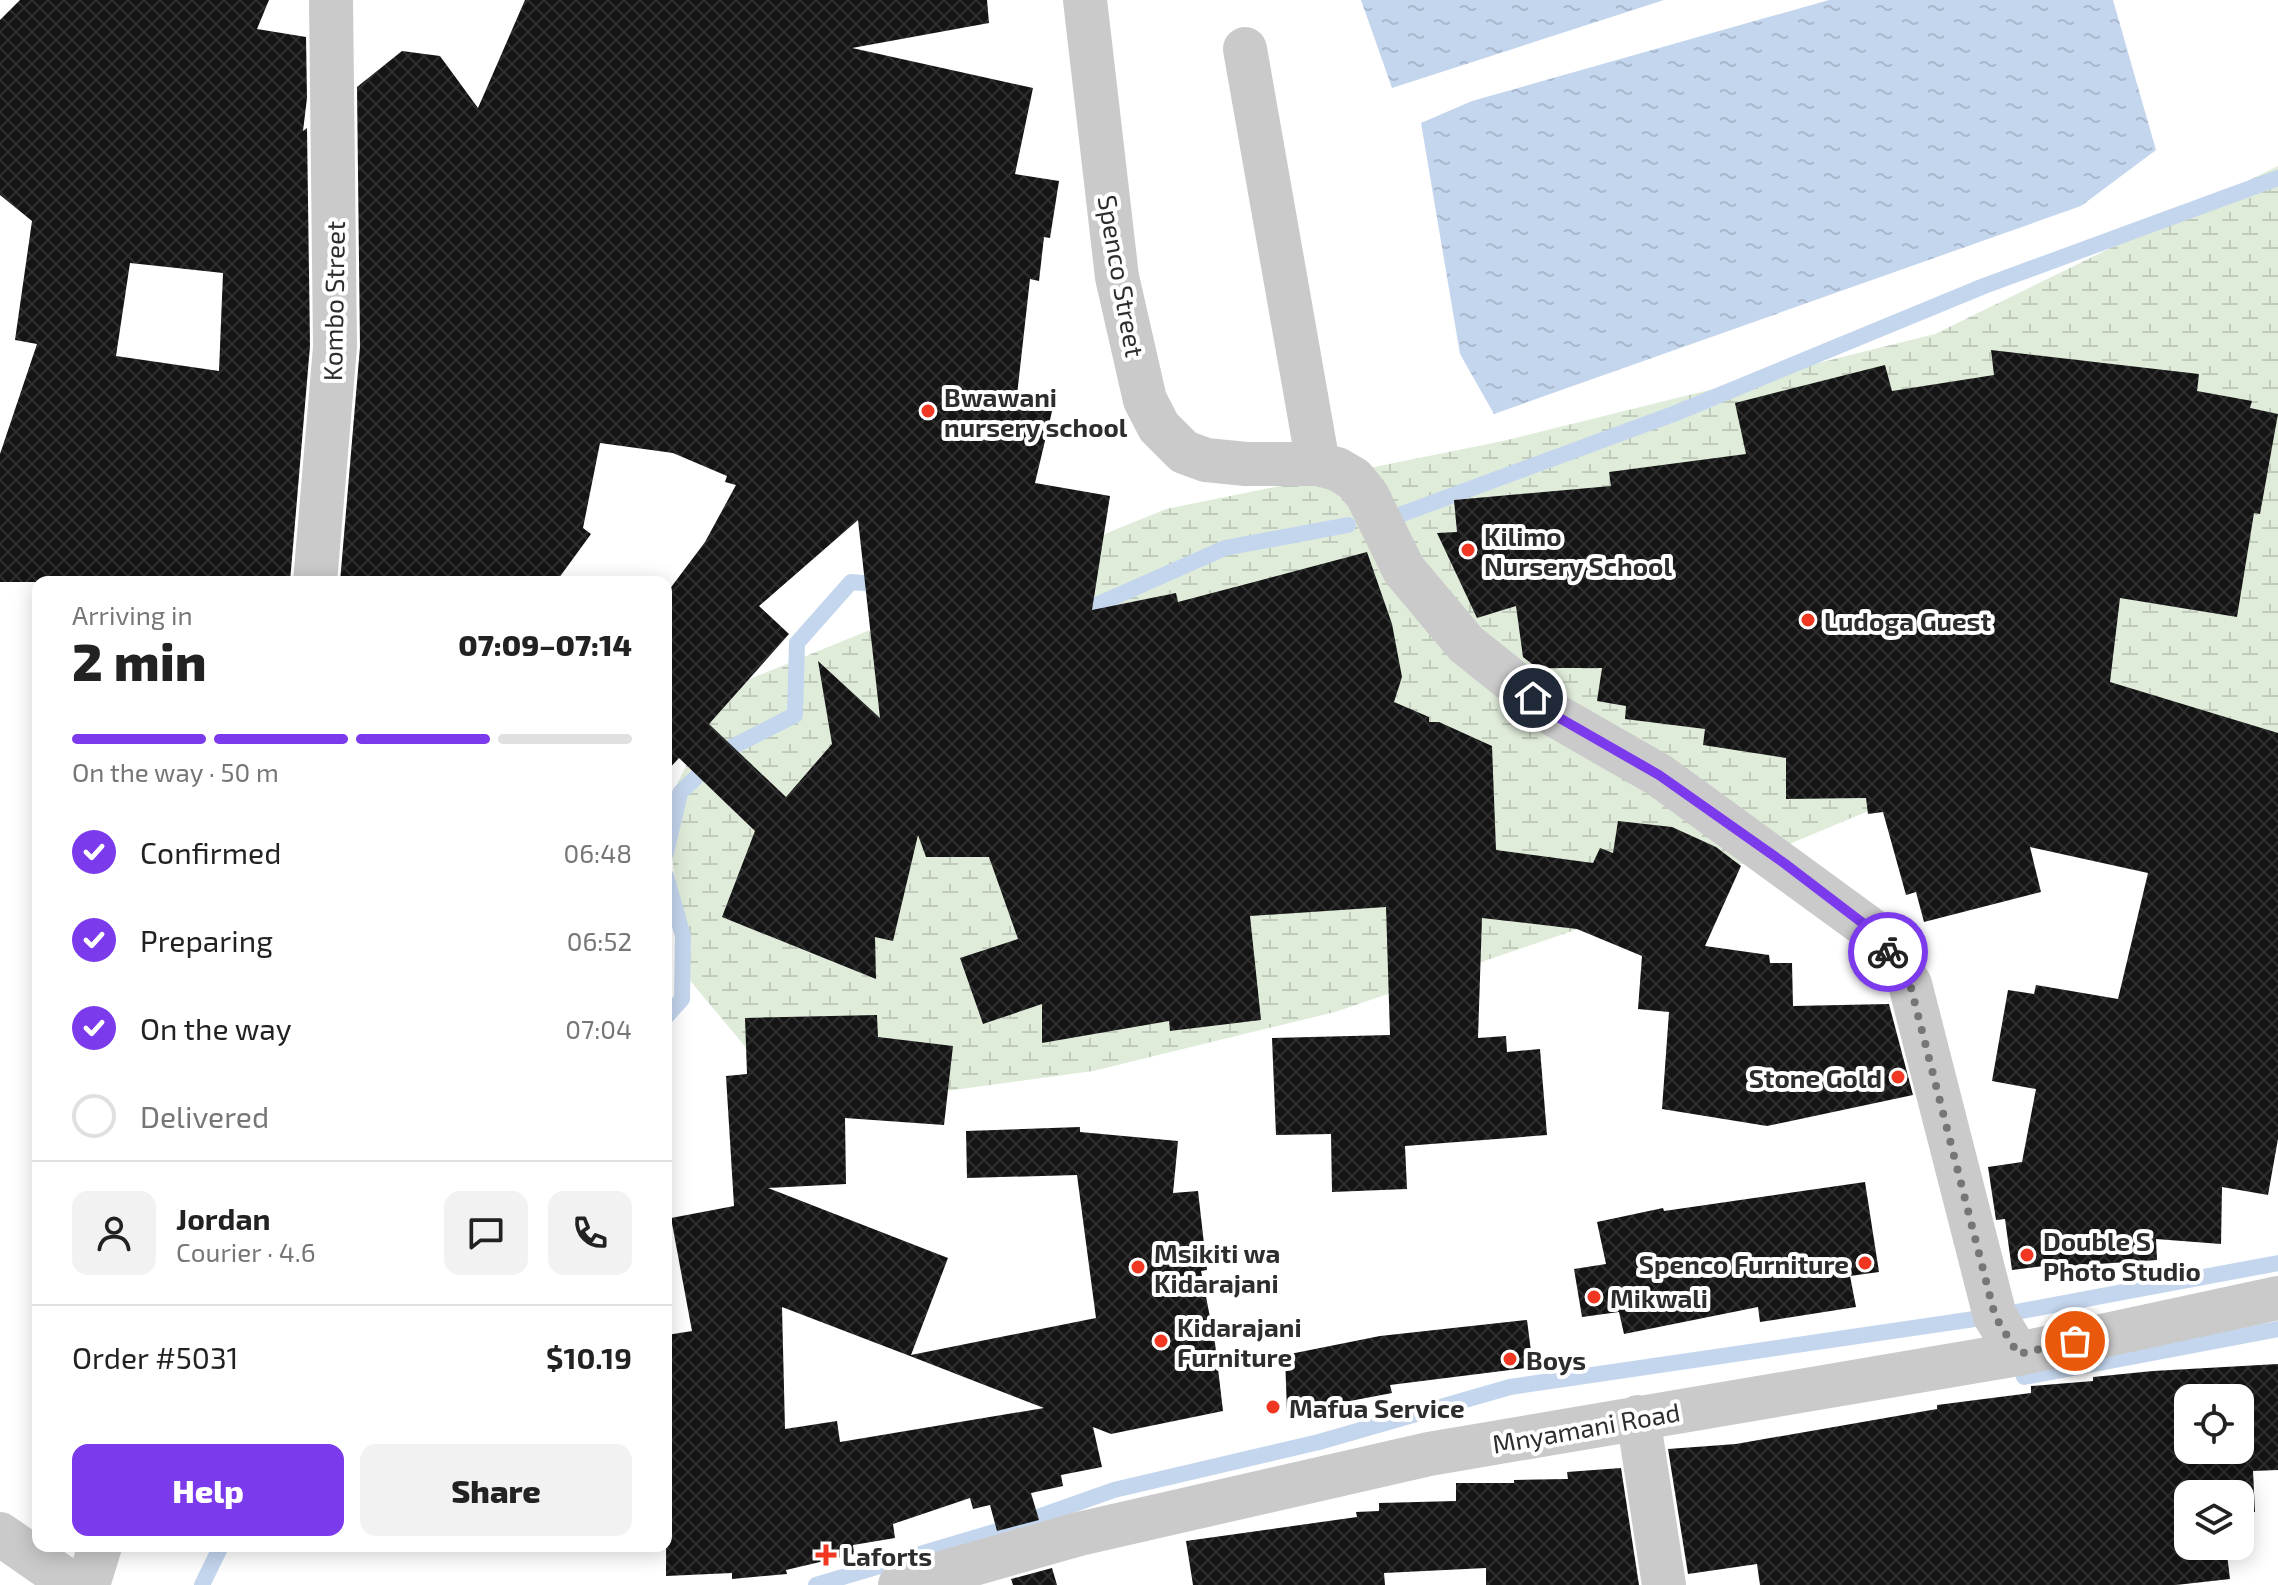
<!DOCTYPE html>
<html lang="en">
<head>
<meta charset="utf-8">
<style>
  body { margin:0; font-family:"Exo 2",sans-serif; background:#f2f2f2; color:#222; height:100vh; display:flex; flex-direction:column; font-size:30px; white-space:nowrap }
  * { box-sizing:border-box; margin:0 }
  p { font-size:26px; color:#767676 }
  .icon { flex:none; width:44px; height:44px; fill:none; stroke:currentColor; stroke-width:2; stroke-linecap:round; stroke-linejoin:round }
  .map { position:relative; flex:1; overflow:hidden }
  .side { position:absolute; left:32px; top:576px; width:640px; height:976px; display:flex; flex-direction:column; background:#fff; border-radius:16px; box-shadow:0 4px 20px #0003 }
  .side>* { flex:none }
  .tools { position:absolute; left:2174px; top:1384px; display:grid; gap:16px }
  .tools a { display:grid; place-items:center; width:80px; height:80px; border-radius:16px; background:#fff; box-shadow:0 4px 20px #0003; font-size:40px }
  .pin { position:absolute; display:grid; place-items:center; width:68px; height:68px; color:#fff; margin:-34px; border:4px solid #fff; border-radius:50%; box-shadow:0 2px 8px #0007 }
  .courier { position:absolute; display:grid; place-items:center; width:80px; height:80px; margin:-40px; border:6px solid #7c3aed; border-radius:50%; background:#fff; color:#222; box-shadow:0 2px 10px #0007 }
  .overview em { font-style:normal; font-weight:800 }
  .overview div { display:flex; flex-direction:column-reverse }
  .overview { display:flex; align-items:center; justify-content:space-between; height:136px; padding:0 40px }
  h1 { font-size:52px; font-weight:800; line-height:60px }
  .bar { display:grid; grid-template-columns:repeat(4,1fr); gap:12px 8px; align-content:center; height:96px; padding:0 40px }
  .bar i { height:10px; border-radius:6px; background:#e0e0e0 }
  .bar .active { background:#7c3aed }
  .bar p { grid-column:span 4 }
  .line { display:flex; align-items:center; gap:20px; padding:0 40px; border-top:2px solid #e0e0e0 }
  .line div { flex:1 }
  .round { display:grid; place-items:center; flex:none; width:84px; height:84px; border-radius:16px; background:#f2f2f2 }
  ol { padding:0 40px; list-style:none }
  li { display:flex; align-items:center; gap:24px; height:88px }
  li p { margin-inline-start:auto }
  li .icon { padding:8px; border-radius:50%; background:#7c3aed; color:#fff; stroke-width:4 }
  li:last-child { color:#767676 }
  li i { width:44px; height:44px; border:4px solid #e0e0e0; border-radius:50% }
  .button { display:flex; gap:16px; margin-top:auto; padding:16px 40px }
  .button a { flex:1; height:92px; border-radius:16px; background:#7c3aed; color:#fff; font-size:32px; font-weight:800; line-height:92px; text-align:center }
  .button a+a { background:#f2f2f2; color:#222 }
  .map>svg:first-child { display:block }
</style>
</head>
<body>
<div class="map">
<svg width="2278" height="1585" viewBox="0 0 2278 1585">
  <defs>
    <pattern id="wetland-marsh" width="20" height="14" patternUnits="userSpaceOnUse" patternTransform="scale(2)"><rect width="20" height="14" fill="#e0ecda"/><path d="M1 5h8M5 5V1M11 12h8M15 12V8" fill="none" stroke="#c0cbbb"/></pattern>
    <pattern id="water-ripples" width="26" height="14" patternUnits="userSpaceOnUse" patternTransform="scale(2)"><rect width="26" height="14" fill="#c4d6ee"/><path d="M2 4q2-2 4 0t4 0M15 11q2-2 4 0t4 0" fill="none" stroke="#a9b8cc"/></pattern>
    <pattern id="building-cross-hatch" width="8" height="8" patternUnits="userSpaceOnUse" patternTransform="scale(2)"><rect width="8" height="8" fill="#141414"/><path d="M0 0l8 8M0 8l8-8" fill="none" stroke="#2e2e2e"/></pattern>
  </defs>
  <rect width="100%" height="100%" fill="#fff"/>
  <!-- wetland -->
  <path fill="url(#wetland-marsh)" d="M 2278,166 L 2278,737 L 2135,737 L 1866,812 L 1622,914 L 1335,1012 L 1093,1071 L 799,1111 L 687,977 L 666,807 L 723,690 L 1166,509 L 1503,441 L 1935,334 Z"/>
  <!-- water -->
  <path fill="url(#water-ripples)" d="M 1361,0 L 1664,0 L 1392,88 Z
    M 1829,0 L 2113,0 L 2156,150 L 2081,206 L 1494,414 L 1460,354 L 1421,123 L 1472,101 Z"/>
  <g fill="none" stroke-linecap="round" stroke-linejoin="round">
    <!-- stream -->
    <path stroke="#c4d6ee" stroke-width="16" d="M 1402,514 L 1676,413 L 1984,286 L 2278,178
      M 1072,604 L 1094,606 L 1225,548 L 1348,525
      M 666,853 L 680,793 L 722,752 L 795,715 L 797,643 L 851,582 L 886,585
      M 666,876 L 683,936 L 682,999 L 666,1017
      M 2024,1377 L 2278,1329
      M 202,1585 L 221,1546
      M 816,1585 L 1004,1529 L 1114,1490 L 1319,1442 L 1510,1387 L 1995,1316 L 2278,1263"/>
  </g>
  <!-- building -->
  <path fill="url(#building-cross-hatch)" fill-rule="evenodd" d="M 20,0 L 269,0 L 257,29 L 306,37 L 307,98 L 303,131 L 307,128 L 310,346 L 290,582 L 0,582 L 0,454 L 37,344 L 15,340 L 32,221 L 0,195 L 0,20 ZM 130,263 L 223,273 L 219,371 L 116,356 Z
    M 525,0 L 987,0 L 989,23 L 852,48 L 1033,88 L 1015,174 L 1059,181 L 1050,238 L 1044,237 L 1039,281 L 1030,279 L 1017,395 L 1054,403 L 1035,483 L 1110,496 L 1092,610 L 1176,593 L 1178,602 L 1367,552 L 1392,624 L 1402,677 L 1394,702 L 1429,717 L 1429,722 L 1439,722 L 1492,746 L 1496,850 L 1593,863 L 1600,848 L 1613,853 L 1618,821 L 1672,827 L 1716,847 L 1741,866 L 1705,946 L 1769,955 L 1770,963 L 1792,963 L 1793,1006 L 1889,1004 L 1913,1095 L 1767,1126 L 1662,1109 L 1669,1012 L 1638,1009 L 1642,956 L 1577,929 L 1482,918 L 1478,1038 L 1506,1036 L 1507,1052 L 1540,1049 L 1547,1135 L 1405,1146 L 1407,1189 L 1332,1192 L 1331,1134 L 1276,1135 L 1272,1038 L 1390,1035 L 1386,907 L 1250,916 L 1261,1020 L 1170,1031 L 1169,1021 L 1042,1043 L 1042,1004 L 983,1024 L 960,958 L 1018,939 L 989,857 L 926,857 L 918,835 L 893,941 L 875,937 L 876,979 L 722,917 L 755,831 L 679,758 L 666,772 L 666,594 L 705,542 L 736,485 L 725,482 L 727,476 L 673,453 L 600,443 L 583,528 L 591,534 L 556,582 L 340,582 L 360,347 L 357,87 L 402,51 L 440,56 L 478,108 ZM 858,520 L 880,718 L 818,661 L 832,744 L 786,797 L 709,724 L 789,634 L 759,606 Z
    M 1991,350 L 2199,374 L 2197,391 L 2252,401 L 2250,408 L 2278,414 L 2260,514 L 2254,513 L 2237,617 L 2120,598 L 2110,682 L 2278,733 L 2278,1139 L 2268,1195 L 2222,1187 L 2221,1244 L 2156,1239 L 2157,1260 L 2068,1266 L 2068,1263 L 2012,1270 L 2005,1219 L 1996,1220 L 1988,1167 L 2022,1162 L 2036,1089 L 1992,1081 L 2008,990 L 2034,994 L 2036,985 L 2118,999 L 2148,873 L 2030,847 L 2041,892 L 1924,922 L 1916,892 L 1906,895 L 1883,812 L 1868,814 L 1866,798 L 1786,799 L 1786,758 L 1703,745 L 1705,729 L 1625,719 L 1626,706 L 1597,701 L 1602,668 L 1537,668 L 1523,657 L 1516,606 L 1477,618 L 1437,533 L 1457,532 L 1454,500 L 1611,486 L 1609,472 L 1746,454 L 1735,403 L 1885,365 L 1892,391 L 1994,375 Z
    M 877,1015 L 878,1037 L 953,1046 L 944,1125 L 845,1118 L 846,1184 L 768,1188 L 948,1258 L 911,1355 L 1096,1318 L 1077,1175 L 967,1178 L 966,1131 L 1080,1127 L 1080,1132 L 1178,1141 L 1173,1193 L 1198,1191 L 1207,1270 L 1201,1271 L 1215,1343 L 1223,1411 L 1111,1434 L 1093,1427 L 1102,1467 L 1061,1475 L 1063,1486 L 1031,1493 L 1039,1520 L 997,1531 L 990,1505 L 973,1509 L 970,1498 L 893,1524 L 895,1538 L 853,1545 L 854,1554 L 786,1570 L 787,1574 L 732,1579 L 732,1573 L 666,1576 L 667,1335 L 692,1331 L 671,1218 L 734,1206 L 726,1076 L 747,1074 L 745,1018 ZM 782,1307 L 910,1356 L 1044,1408 L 840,1442 L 837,1421 L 785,1429 Z
    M 1865,1182 L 1879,1272 L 1850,1276 L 1856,1307 L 1760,1322 L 1758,1307 L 1624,1334 L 1619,1312 L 1582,1317 L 1574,1269 L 1606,1264 L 1597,1222 L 1663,1208 L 1664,1211 Z
    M 1527,1320 L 1533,1367 L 1390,1385 L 1392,1393 L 1287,1413 L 1285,1355 L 1380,1336 Z
    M 2278,1364 L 2278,1470 L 2253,1471 L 2255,1512 L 2240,1513 L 2240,1494 L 2188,1494 L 2188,1546 L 2226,1546 L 2230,1579 L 2176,1585 L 1760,1585 L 1757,1564 L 1688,1574 L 1668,1449 L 1736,1444 L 1937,1409 L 1937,1405 L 2031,1393 L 2031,1386 L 2093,1381 L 2093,1377 L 2153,1371 ZM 2188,1398 L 2240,1398 L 2240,1450 L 2188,1450 Z
    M 1621,1468 L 1639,1585 L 1486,1585 L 1486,1568 L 1384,1573 L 1385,1585 L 1193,1585 L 1186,1541 L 1357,1517 L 1356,1512 L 1379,1511 L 1379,1503 L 1456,1501 L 1456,1483 L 1514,1483 L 1514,1480 L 1568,1479 L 1567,1472 Z
    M 1052,1568 L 1057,1585 L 1013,1585 L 1011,1579 Z"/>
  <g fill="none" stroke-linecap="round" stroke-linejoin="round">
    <!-- minor -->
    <path stroke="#cacaca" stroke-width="44" d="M 1085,0 L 1117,277 L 1145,400 L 1159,427 L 1184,452 L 1206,460 L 1246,464 L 1318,464 L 1337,469 L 1354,479 L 1367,495 L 1404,570 L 1466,644 L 1556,716 L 1659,775 L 1877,934 L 1910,984 L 1995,1316 L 2018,1354
      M 1245,49 L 1318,464
      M 315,582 L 335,347 L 331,0
      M 1638,1417 L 1664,1585
      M 0,1534 L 62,1577 L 68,1585
      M 88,1585 L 100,1546
      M 900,1585 L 1079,1534 L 1429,1454 L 2018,1354 L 2278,1298"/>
  </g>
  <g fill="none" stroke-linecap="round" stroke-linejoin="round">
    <!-- done -->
    <path stroke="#767676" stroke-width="8" stroke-dasharray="0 14.4" d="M 1888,952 L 1910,984 L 1995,1316 L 2018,1354 L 2075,1341"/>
    <!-- route -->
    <path stroke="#7c3aed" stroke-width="10" d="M 1533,698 L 1556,716 L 1659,775 L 1784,863 L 1877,934 L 1888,952"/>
  </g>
  <!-- markers -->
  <g fill="#f13722" stroke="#fff" stroke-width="3">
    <circle cx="928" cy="411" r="8"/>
    <circle cx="1468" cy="550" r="8"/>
    <circle cx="1808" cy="620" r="8"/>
    <circle cx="1898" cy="1077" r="8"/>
    <circle cx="2027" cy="1255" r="8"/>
    <circle cx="1865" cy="1263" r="8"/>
    <circle cx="1138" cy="1267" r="8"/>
    <circle cx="1594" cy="1297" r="8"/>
    <circle cx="1161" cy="1341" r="8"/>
    <circle cx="1510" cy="1359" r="8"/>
    <circle cx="1273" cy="1407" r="8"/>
    <path d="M822 1543h8v8h8v8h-8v8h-8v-8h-8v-8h8z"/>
  </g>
  <g text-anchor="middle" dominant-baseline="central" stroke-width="8" stroke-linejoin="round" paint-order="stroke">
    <!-- street labels -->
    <g font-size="26" fill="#2d2d2d" stroke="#fff">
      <text transform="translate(1122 276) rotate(80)">Spenco Street</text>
      <text transform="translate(333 301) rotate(-89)">Kombo Street</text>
      <text transform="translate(1586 1427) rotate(-10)">Mnyamani Road</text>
    </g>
    <!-- poi labels -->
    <g font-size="26" font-weight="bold" fill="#2d2d2d" stroke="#fff" text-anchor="start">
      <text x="944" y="396">Bwawani<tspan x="944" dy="30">nursery school</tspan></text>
      <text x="1484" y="535">Kilimo<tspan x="1484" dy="30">Nursery School</tspan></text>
      <text x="1824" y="620">Ludoga Guest</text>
      <text x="1882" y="1077" text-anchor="end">Stone Gold</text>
      <text x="2043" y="1240">Double S<tspan x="2043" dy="30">Photo Studio</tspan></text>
      <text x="1154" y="1252">Msikiti wa<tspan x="1154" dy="30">Kidarajani</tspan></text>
      <text x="1849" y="1263" text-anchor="end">Spenco Furniture</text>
      <text x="1610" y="1297">Mikwali</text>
      <text x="1177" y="1326">Kidarajani<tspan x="1177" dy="30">Furniture</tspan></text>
      <text x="1526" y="1359">Boys</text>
      <text x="1289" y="1407">Mafua Service</text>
      <text x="842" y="1555">Laforts</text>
    </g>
  </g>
</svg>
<div class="tools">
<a><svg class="icon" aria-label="locate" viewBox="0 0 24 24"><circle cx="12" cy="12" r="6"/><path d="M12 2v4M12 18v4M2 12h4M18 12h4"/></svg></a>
<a><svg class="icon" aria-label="layers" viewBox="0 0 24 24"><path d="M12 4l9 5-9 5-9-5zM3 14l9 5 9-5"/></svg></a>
</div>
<div class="pin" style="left:2075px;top:1341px;background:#ea580c"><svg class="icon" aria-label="bag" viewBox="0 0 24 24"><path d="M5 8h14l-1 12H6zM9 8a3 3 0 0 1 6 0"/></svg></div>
<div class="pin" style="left:1533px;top:698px;background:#1f2937"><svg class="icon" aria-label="home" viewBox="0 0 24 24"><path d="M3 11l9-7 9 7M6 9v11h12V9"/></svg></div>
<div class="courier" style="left:1888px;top:952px"><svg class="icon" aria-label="bike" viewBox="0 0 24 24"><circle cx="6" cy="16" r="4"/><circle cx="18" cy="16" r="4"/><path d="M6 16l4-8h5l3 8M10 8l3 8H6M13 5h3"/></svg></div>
<section class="side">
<div class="overview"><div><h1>2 min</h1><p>Arriving in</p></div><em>07:09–07:14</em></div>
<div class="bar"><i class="active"></i><i class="active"></i><i class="active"></i><i></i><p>On the way · 50 m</p></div>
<ol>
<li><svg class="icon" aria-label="check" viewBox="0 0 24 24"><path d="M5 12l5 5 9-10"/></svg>Confirmed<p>06:48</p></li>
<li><svg class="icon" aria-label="check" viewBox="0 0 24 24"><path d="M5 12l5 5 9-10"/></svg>Preparing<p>06:52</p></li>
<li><svg class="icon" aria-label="check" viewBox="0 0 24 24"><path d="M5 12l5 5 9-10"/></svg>On the way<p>07:04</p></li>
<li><i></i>Delivered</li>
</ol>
<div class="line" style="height:144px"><a class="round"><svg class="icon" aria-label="person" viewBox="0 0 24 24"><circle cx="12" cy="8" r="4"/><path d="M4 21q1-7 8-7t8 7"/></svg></a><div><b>Jordan</b><p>Courier · 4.6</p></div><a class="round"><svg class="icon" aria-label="chat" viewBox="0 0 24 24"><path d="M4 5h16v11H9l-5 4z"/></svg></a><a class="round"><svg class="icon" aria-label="phone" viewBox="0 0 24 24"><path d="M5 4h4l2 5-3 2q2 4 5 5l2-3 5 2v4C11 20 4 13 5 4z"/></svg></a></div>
<div class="line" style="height:104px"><div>Order #5031</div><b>$10.19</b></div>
<div class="button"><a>Help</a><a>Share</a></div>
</section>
</div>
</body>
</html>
